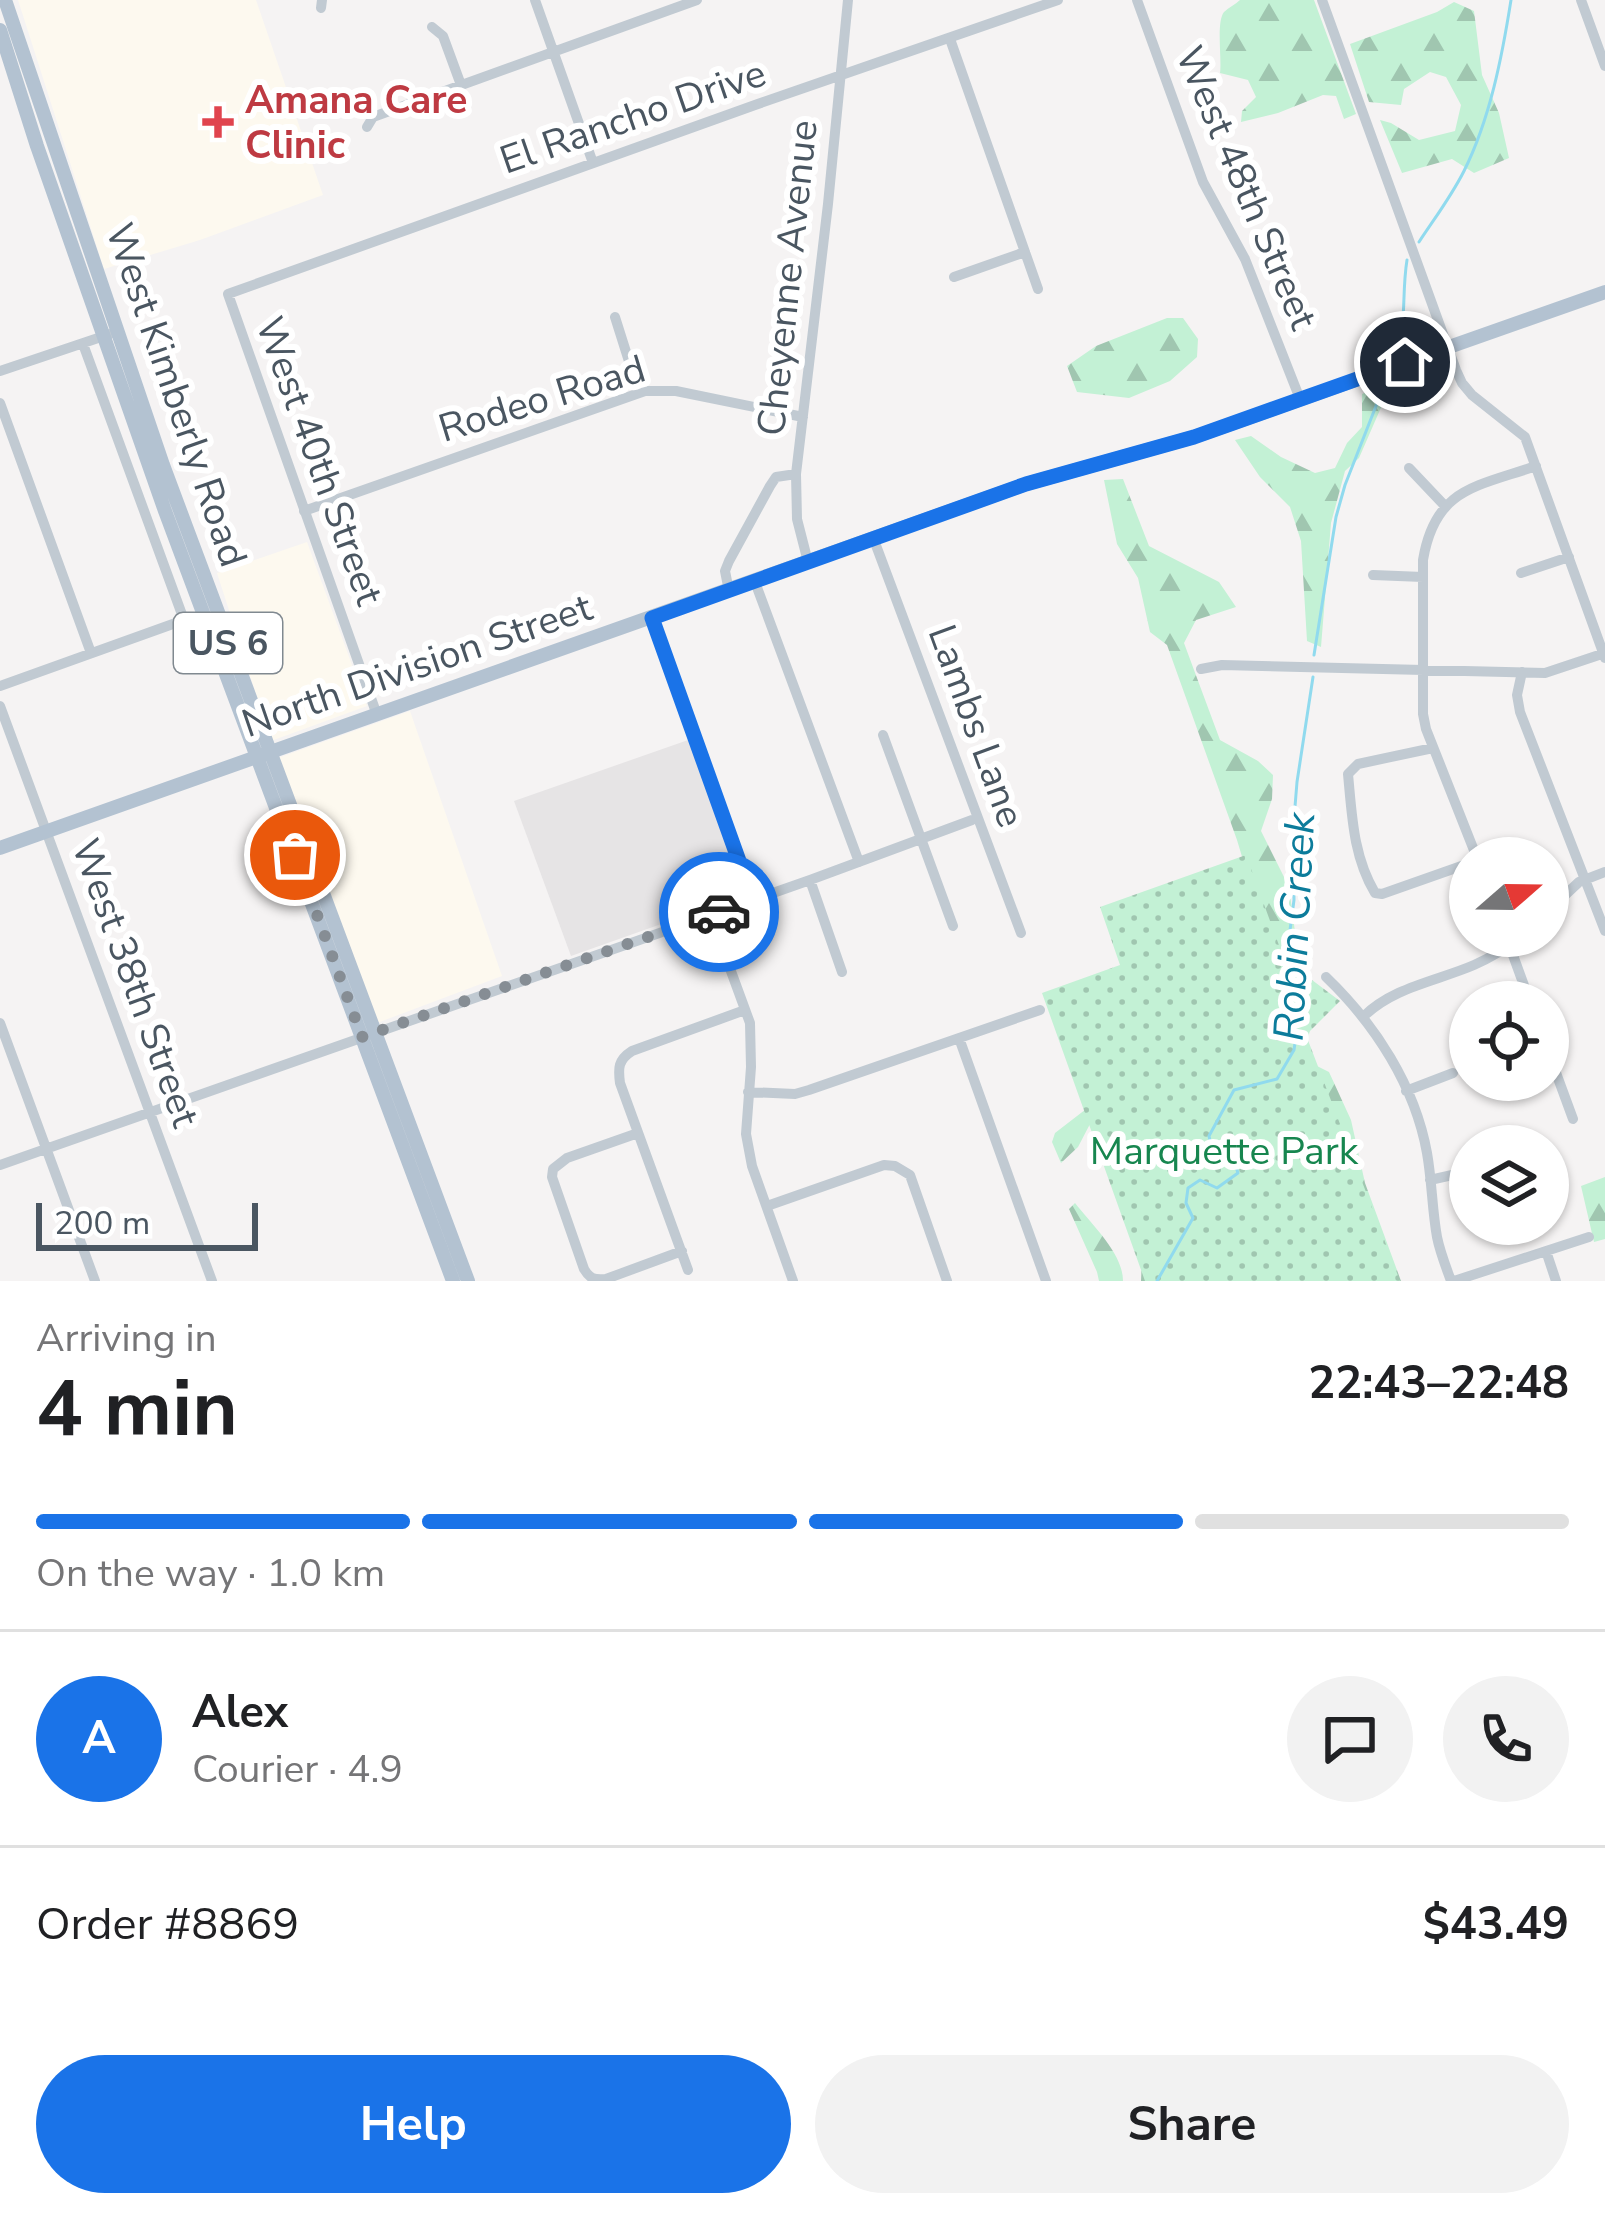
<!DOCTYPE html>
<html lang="en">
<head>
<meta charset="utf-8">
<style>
  body { margin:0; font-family:"Nunito Sans",sans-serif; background:#f2f2f2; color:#202124; height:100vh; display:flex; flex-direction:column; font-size:45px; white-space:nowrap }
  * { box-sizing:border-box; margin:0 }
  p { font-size:39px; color:#757577 }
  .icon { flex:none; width:66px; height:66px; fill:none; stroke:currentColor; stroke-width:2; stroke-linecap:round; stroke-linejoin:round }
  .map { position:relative; height:1281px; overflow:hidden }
  .drawer { display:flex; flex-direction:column; background:#fff; flex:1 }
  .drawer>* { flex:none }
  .needle { width:78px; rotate:70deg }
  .fabs { position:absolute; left:1449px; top:837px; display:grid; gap:24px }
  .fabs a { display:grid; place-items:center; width:120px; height:120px; border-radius:50%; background:#fff; box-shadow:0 3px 9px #0004; font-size:60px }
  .scale { position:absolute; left:36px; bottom:30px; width:222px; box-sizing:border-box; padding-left:12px; border:6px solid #4a5661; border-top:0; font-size:33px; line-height:42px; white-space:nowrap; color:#4a5661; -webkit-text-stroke:9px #fff; paint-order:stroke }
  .pin { position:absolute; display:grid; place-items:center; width:102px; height:102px; color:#fff; margin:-51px; border:6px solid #fff; border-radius:50%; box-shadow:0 3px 12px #0007 }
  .courier { position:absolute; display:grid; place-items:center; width:120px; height:120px; margin:-60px; border:9px solid #1a73e8; border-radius:50%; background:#fff; color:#222; box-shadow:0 3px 15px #0007 }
  .overview em { font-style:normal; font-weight:700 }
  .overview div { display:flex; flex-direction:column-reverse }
  .overview { display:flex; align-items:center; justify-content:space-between; height:204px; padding:0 36px }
  h1 { font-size:78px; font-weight:700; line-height:90px }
  .bar { display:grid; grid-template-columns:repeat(4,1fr); gap:18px 12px; align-content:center; height:144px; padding:0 36px }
  .bar i { height:15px; border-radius:9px; background:#e0e0e0 }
  .bar .on { background:#1a73e8 }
  .bar p { grid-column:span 4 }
  .line { display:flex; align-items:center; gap:30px; padding:0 36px; border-top:3px solid #e0e0e0 }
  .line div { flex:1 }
  .round { display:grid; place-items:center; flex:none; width:126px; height:126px; border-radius:63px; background:#f2f2f2 }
  .cta { display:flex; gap:24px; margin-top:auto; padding:24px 36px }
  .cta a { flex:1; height:138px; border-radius:72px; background:#1a73e8; color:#fff; font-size:48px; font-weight:700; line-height:138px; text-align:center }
  .cta a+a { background:#f2f2f2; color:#202124 }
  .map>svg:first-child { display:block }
</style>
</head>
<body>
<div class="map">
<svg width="1605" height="1281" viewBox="0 0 1605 1281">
  <defs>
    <pattern id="forest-firs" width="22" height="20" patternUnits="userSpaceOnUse" patternTransform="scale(3)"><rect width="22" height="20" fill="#c3f1d5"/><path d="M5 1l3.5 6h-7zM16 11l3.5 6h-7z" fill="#a0c6b0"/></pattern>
    <pattern id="park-dots" width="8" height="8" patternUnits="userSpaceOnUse" patternTransform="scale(3)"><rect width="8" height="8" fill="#c3f1d5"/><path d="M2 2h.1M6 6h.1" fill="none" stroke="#a0c6b0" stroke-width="1.8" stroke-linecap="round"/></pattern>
  </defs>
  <rect width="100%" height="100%" fill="#f5f3f3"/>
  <!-- commercial -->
  <path fill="#fdf9ef" d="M 18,0 L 256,0 L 323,195 L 200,240 L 104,269 Z
    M 307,542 L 367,706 L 271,741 L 217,573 Z
    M 410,711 L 502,976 L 377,1023 L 278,758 Z"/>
  <!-- education -->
  <path fill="#e6e4e5" d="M 691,739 L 746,894 L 571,956 L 514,801 Z"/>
  <!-- forest -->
  <path fill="url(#forest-firs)" d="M 1240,0 L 1314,0 L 1356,114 L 1344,119 L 1336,96 L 1323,95 L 1278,113 L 1241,122 L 1242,111 L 1256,97 L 1248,80 L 1220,73 C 1222,59 1216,22 1224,12 C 1229,7 1235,5 1240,0 Z
    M 1454,2 L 1474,11 L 1482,75 L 1499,113 L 1509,158 L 1474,173 L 1452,159 L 1402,173 L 1380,120 L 1391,123 L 1419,140 L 1455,131 L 1461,105 L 1446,77 L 1430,72 L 1404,89 L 1401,105 L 1369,102 L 1350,44 L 1437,12 Z
    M 1167,318 L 1183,318 L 1198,339 L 1197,357 L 1170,381 L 1129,398 L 1077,392 L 1067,366 L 1096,346 Z
    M 1393,380 L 1359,458 L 1345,471 L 1331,523 L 1321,647 L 1307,641 L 1301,541 L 1290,507 L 1260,477 L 1235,440 L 1251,436 L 1281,457 L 1315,473 L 1335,468 L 1347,443 L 1362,427 L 1362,394 Z
    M 1123,479 L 1149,546 L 1219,582 L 1236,607 L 1196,620 L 1184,643 L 1220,740 L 1258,761 L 1273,775 L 1272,799 L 1261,831 L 1289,887 L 1299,962 L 1319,993 L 1303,1059 L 1329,1072 L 1351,1120 L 1365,1183 L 1401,1281 L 1141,1281 L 1142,1258 L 1090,1124 L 1078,1147 L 1061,1163 L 1052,1142 L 1055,1133 L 1090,1106 L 1252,890 L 1237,840 L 1167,645 L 1150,632 L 1138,578 L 1117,544 L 1104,480 Z
    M 1605,1177 L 1605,1239 L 1594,1242 L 1581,1186 Z
    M 1075,1203 C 1092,1225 1123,1253 1123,1281 L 1099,1281 L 1097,1272 L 1069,1209 Z"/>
  <!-- park -->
  <path fill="url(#park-dots)" d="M 1246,855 L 1284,959 L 1340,1001 L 1306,1035 L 1400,1281 L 1145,1281 L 1042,993 L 1120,965 L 1100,907 Z"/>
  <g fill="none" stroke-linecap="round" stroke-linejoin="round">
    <!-- stream -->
    <path stroke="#90daee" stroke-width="3" d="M 1419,242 C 1434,219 1451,197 1464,171 C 1490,119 1502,57 1511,0
      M 1399,348 C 1406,319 1402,290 1407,260
      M 1314,655 L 1336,517 L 1345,485 L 1385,383
      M 1157,1281 L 1193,1218 L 1186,1203 L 1188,1188 L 1200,1180 L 1217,1188 L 1238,1173 L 1233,1158 L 1212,1150 L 1209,1136 L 1234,1090 L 1277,1079 L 1294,1050 L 1296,1036 L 1285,968 L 1294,900 L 1293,831 L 1297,782 L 1313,677"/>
    <!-- minor -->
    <path stroke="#c1cad2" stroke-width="10" d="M 535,0 L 593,163
      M 1137,0 L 1203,182 L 1245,259 L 1300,399
      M 1322,0 L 1456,370 L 1462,383 L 1472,395 L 1525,437 L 1605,658
      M 1581,0 L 1605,66
      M 321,8 L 322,0
      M 432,27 L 443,36 L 461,85
      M 950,39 L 1038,289
      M 367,127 L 373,117 L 697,0
      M 954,277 L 1025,252
      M 615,317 L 639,393
      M 0,371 L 110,334
      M 0,403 L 91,653
      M 1409,468 L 1445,506
      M 304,511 L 645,391 L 676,391 L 803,417
      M 874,540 L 1021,933
      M 808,562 L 797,519 L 796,474 L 828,204 L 848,0
      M 1521,573 L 1569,557
      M 1373,575 L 1423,577
      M 755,582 L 859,862
      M 729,591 L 725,571 L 729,561 L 770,486 L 776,477 L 796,474
      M 652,618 L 753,900
      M 1201,669 L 1222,665 L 1545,673 L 1605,653
      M 1522,672 L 1517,695 L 1520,712 L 1605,931
      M 0,686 L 184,620 L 83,344
      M 0,706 L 212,1281
      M 377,715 L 228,294 L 755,105 L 1058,0
      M 883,735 L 953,926
      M 1433,748 L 1358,764 L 1348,774 C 1352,815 1353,856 1375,893 L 1382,894 L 1470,863
      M 1477,858 L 1426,729 L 1423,714 L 1423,560 C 1435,488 1476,487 1536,466
      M 810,880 L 842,972
      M 1548,911 L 1579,882 L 1605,872
      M 710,914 L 750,1023 L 751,1067 L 746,1134 L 752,1166 L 793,1281
      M 1506,936 L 1530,1002
      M 1326,977 C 1375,1024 1415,1086 1427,1153 C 1432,1181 1432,1209 1437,1237 C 1440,1252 1446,1267 1451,1281
      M 1363,1017 C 1393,987 1437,981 1474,965 C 1492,957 1508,947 1523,936
      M 0,1023 L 95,1281
      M 959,1038 L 1046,1281
      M 1548,1051 L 1573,1119
      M 1406,1091 L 1453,1073
      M 748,1092 L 795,1094 L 809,1090 L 1040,1010
      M 638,1133 L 567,1158 L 553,1169 L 552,1177 L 584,1269 C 590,1279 594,1280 606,1279 L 682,1251
      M 0,1165 L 810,880 L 972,820
      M 1430,1180 L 1470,1171
      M 767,1206 L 884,1165 L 895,1166 L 910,1175 L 947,1281
      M 1546,1251 L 1556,1281
      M 688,1270 L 620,1083 C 618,1068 618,1060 632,1051 L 745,1010
      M 1454,1281 L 1589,1237"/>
    <!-- major -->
    <path stroke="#b3c2d1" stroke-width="14" d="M 5,0 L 163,465 L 468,1281
      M 0,30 L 37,146 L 165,511 L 453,1281
      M 0,848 L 1026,484 L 1194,437 L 1605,292"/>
  </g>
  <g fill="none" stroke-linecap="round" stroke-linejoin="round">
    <!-- done -->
    <path stroke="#868d94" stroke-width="12" stroke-dasharray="0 21.6" d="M 295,855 L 362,1037 L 719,912"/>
    <!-- route -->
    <path stroke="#1a73e8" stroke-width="15" d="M 719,912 L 753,900 L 652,618 L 1026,484 L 1194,437 L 1405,362"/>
  </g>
  <!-- markers -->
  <path fill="#e0444e" stroke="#fff" stroke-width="4.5" d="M212 104h12v12h12v12h-12v12h-12v-12h-12v-12h12z"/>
  <g text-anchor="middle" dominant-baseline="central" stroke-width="12" stroke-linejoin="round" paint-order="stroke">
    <!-- shield labels -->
    <rect fill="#fff" stroke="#808990" stroke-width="3" x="174" y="613" width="108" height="60" rx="9"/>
    <g font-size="36" font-weight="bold" fill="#4a5661">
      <text x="228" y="643">US 6</text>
    </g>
    <!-- health labels -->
    <g font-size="39" font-weight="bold" fill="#be3a42" stroke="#fff" text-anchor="start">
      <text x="245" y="100">Amana Care<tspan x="245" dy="45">Clinic</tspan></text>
    </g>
    <!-- street labels -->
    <g font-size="39" fill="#4a5661" stroke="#fff">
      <text transform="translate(633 117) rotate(-19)">El Rancho Drive</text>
      <text transform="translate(1246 188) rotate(67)">West 48th Street</text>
      <text transform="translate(788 278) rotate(-84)">Cheyenne Avenue</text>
      <text transform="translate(176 395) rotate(71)">West Kimberly Road</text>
      <text transform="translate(542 399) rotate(-17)">Rodeo Road</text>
      <text transform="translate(319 461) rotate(70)">West 40th Street</text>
      <text transform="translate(417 666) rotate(-19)">North Division Street</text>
      <text transform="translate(976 726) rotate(70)">Lambs Lane</text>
      <text transform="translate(135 983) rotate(70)">West 38th Street</text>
    </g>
    <!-- park labels -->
    <g font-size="39" fill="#17864f" stroke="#fff">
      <text x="1224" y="1151">Marquette Park</text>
    </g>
    <!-- water labels -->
    <g font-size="42" font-style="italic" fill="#0c7c9b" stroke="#fff">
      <text transform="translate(1295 927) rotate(-87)">Robin Creek</text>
    </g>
  </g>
</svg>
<div class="fabs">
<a><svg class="needle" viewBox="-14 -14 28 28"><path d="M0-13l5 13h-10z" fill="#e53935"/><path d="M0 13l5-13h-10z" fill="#757577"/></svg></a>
<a><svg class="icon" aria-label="locate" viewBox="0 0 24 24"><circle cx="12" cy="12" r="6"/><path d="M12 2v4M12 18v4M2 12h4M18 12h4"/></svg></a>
<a><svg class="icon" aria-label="layers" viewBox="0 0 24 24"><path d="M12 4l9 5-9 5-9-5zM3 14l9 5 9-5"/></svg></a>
</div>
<div class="scale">200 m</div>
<div class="pin" style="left:295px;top:855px;background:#ea580c"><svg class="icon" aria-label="bag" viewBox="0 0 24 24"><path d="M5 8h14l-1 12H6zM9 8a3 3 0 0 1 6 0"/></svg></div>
<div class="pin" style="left:1405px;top:362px;background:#1f2937"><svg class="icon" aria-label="home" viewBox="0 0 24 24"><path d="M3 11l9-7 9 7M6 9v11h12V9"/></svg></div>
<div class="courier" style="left:719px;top:912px"><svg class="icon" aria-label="car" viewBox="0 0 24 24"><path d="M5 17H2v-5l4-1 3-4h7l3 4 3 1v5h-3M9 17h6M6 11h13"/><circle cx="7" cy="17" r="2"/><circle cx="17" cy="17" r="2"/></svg></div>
</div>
<section class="drawer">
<div class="overview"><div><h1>4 min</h1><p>Arriving in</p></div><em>22:43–22:48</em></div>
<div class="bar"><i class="on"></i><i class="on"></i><i class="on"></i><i></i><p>On the way · 1.0 km</p></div>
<div class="line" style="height:216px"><b class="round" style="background:#1a73e8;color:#fff">A</b><div><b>Alex</b><p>Courier · 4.9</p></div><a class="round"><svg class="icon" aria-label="chat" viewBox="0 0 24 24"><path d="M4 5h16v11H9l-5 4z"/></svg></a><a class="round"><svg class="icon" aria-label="phone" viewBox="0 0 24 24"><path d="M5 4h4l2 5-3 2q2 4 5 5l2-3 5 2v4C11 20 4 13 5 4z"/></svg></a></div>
<div class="line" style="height:156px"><div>Order #8869</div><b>$43.49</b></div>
<div class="cta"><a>Help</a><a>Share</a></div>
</section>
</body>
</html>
